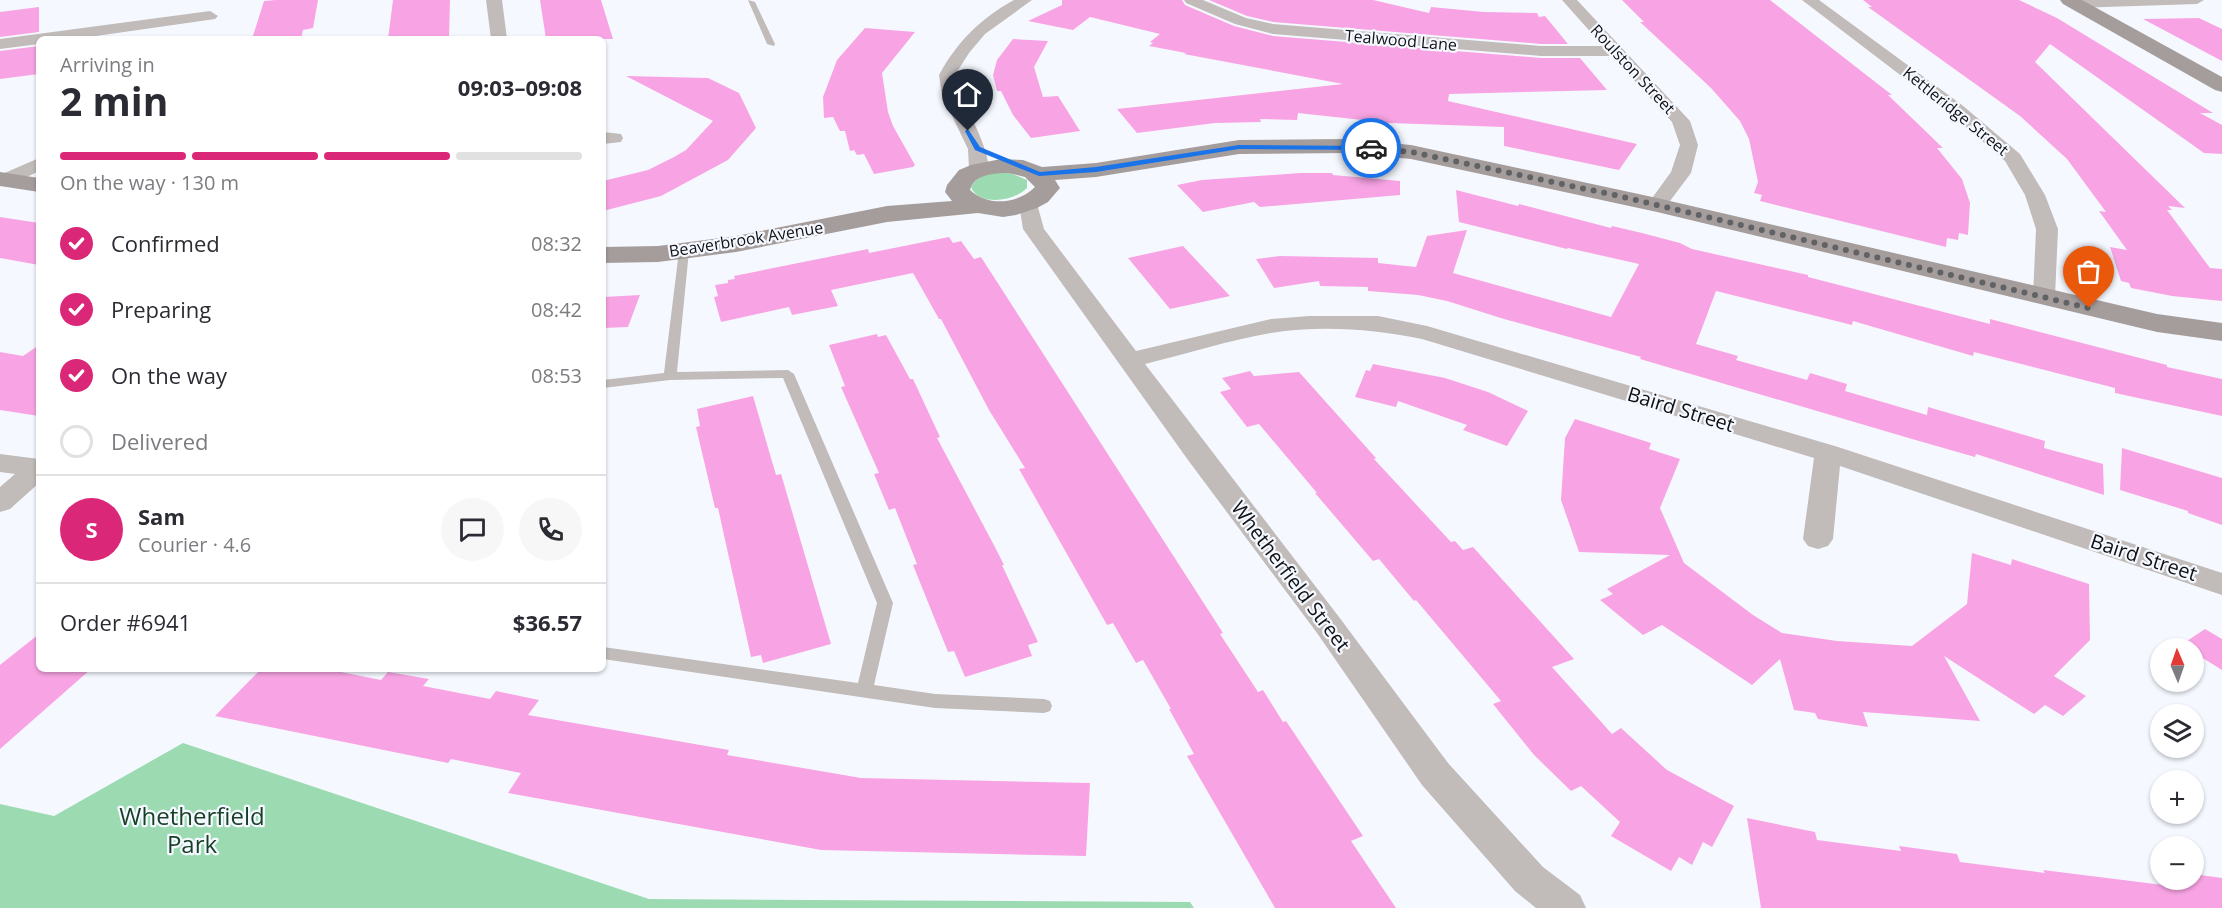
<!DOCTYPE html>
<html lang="en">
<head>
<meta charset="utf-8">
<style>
  body { margin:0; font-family:"Open Sans",sans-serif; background:#f7f7f7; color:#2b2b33; height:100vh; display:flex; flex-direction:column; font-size:22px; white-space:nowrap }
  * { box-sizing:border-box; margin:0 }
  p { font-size:20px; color:#7c7c81 }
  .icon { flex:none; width:33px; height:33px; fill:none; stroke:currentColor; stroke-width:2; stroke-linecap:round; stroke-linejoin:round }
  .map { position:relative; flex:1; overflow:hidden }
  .drawer { position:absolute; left:36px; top:36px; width:570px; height:636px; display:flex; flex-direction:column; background:#fff; border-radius:9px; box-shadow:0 2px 4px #0004 }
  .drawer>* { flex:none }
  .needle { width:39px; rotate:358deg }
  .tools { position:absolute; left:2150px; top:638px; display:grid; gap:12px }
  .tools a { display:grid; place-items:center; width:54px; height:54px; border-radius:50%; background:#fff; box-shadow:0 2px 4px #0004; font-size:30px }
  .pin { position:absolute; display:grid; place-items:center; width:51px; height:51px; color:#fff; margin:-62px -26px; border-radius:50% 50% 50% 0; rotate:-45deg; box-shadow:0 0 6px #0007 }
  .pin .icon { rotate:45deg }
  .courier { position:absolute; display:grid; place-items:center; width:60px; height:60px; margin:-30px; border:4px solid #1a73e8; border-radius:50%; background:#fff; color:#222; box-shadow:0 2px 8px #0007 }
  .head em { font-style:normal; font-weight:700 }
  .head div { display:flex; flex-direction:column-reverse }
  .head { display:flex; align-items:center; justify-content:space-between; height:102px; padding:0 24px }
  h1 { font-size:39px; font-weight:700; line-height:45px }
  .bar { display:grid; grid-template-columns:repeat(4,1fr); gap:9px 6px; align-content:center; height:72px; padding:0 24px }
  .bar i { height:8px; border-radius:4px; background:#e1e1e2 }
  .bar .active { background:#db2777 }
  .bar p { grid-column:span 4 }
  .line { display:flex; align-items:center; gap:15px; padding:0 24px; border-top:2px solid #e1e1e2 }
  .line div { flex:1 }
  .round { display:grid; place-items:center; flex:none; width:63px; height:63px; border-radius:32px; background:#f7f7f7 }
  ol { padding:0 24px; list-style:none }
  li { display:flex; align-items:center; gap:18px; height:66px }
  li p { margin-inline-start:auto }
  li .icon { padding:6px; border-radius:50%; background:#db2777; color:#fff; stroke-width:4 }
  li:last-child { color:#7c7c81 }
  li i { width:33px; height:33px; border:3px solid #e1e1e2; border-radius:50% }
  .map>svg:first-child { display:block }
</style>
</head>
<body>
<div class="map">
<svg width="2222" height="908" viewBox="0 0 2222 908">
  <rect width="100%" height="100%" fill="#f5f9ff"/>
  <!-- green -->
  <path fill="#9cdbb1" d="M 1008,172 L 1027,180 L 1027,188 C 1015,201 979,207 971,187 C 979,173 992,173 1008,172 Z
    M 183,743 L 649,899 L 1190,902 L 1194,908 L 0,908 L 0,804 L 54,816 Z"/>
  <!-- building -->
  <path fill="#f8a4e4" d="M 276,0 L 318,0 L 313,28 L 303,30 L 301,39 L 252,39 L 264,1 Z
    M 393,0 L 450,0 L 449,39 L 388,39 Z
    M 540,0 L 601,0 L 613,39 L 546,39 Z
    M 1062,0 L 1182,0 L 1185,5 L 1234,26 L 1273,36 L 1541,58 L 1580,58 L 1607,90 L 1449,94 L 1448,101 L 1637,144 L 1619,170 L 1504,146 L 1504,127 L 1390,123 L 1298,113 L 1297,120 L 1260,119 L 1261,122 L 1215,123 L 1137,133 L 1117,109 L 1343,84 L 1184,54 L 1186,53 L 1149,46 L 1153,43 L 1150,42 L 1160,34 L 1090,17 L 1073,30 L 1028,21 L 1062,5 Z
    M 1209,0 L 1373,0 L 1429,13 L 1431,7 L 1484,12 L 1537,13 L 1539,17 L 1545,16 L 1568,44 L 1541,44 L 1273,22 L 1247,16 Z
    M 1622,0 L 1770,0 L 1892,95 L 1888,95 L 1943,148 L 1937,148 L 1962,179 L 1970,203 L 1968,235 L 1959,233 L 1958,240 L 1947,238 L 1946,247 L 1760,201 L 1762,195 L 1754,193 L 1758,182 L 1749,139 L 1740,121 L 1711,88 L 1640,22 L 1644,22 Z
    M 1863,0 L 2019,0 L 2057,18 L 2213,113 L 2200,113 L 2222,125 L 2222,154 L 2204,153 L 2050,44 L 2035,62 L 2185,208 L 2168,206 L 2172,210 L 2167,210 L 2210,268 L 2222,269 L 2222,301 L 2172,296 L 2131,288 L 2129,283 L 2121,281 L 2110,247 L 2127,250 L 2099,211 L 2106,212 L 2067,159 L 2020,116 L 1868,7 L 1872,7 Z
    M 39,7 L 39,32 L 0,37 L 0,12 Z
    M 2199,18 L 2222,29 L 2222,61 L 2143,19 Z
    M 865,28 L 915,32 L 882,73 L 888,112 L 893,126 L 915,165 L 913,167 L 874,174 L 864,154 L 857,155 L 854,150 L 850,151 L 845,131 L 840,131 L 833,117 L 824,118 L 823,97 L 837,60 Z
    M 1013,39 L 1048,41 L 1034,67 L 1043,97 L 1058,96 L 1080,131 L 1031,138 L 1013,115 L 1001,91 L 997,91 L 993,75 L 997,60 Z
    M 39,46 L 39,74 L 0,79 L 0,51 Z
    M 626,76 L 708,78 L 739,93 L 756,128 L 728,160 L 661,196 L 603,211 L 603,181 L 648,170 L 674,157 L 686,150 L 713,121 Z
    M 1300,173 L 1332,173 L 1333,175 L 1400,181 L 1400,195 L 1260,207 L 1254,202 L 1203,212 L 1177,185 L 1202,180 Z
    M 1456,190 L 1518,206 L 1519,204 L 1611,228 L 1612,226 L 1642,233 L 1680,243 L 1692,249 L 1808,275 L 1808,277 L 1990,324 L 1990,319 L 2167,365 L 2167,367 L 2222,379 L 2222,416 L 2115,393 L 2115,388 L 1974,352 L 1973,356 L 1853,321 L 1852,325 L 1716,291 L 1696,344 L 1738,356 L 1736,360 L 1807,380 L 1810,373 L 1847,384 L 1845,391 L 1927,415 L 1928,407 L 2045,441 L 2044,448 L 2103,464 L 2104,495 L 1976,454 L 1975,457 L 1912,439 L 1640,359 L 1641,357 L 1504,319 L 1447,301 L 1418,295 L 1368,291 L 1368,287 L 1320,286 L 1319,281 L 1274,288 L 1256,259 L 1280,256 L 1378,258 L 1378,263 L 1416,267 L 1427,236 L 1467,230 L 1453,273 L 1611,317 L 1639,264 L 1568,248 L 1567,249 L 1459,222 Z
    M 0,217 L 39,223 L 39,265 L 0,258 Z
    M 949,237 L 953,243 L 961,241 L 974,259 L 981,257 L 1223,633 L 1220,634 L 1258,692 L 1263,690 L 1283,722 L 1286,721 L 1363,836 L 1351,841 L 1396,908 L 1275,908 L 1187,756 L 1194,754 L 1169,709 L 1171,709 L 1143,660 L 1136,663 L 1113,623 L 1107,625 L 1019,469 L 1025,468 L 989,410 L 941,319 L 939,319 L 913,273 L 831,290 L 838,306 L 792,315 L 789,307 L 721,322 L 714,297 L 718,296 L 715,285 L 728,283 L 728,280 L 735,279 L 734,276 L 868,249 L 869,253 Z
    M 1183,246 L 1230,296 L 1170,309 L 1128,258 Z
    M 640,295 L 628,327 L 603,328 L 603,297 Z
    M 877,334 L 878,337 L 886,335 L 910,379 L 913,379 L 940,437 L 937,438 L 996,549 L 1004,565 L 1002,565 L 1038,642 L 1028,645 L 1032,656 L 965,677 L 954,651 L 948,652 L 913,565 L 917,564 L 895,508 L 889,510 L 874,474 L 879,473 L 841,387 L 845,386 L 829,345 Z
    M 39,345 L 39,416 L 0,410 L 0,352 L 23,356 Z
    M 1373,364 L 1445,378 L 1488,392 L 1528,411 L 1507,446 L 1463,430 L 1467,425 L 1398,401 L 1396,407 L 1355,397 L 1366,370 L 1370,371 Z
    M 1250,371 L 1254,376 L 1299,372 L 1376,458 L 1374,459 L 1451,542 L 1455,541 L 1463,550 L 1473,547 L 1574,659 L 1552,667 L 1612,734 L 1621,728 L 1667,770 L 1734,806 L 1712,847 L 1703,842 L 1692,865 L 1679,857 L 1671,871 L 1611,836 L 1620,822 L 1581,786 L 1571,791 L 1534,755 L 1493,704 L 1501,701 L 1416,600 L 1414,601 L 1379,559 L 1373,561 L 1315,493 L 1317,493 L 1259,424 L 1247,427 L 1220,392 L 1231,389 L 1222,378 Z
    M 753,396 L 776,475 L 781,474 L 831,644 L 763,663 L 761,655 L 751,657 L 718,508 L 715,508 L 696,427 L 700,426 L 697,409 Z
    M 1575,419 L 1651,443 L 1649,449 L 1680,459 L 1660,508 L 1684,563 L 1753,615 L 1782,633 L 1837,641 L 1912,646 L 1967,604 L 1972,553 L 2011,565 L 2012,559 L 2089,584 L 2090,640 L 2054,676 L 2086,696 L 2063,716 L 2045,705 L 2034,714 L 1944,656 L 1980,721 L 1863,712 L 1868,727 L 1818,719 L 1815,713 L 1794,710 L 1780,659 L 1752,685 L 1662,625 L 1643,635 L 1600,600 L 1613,594 L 1607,589 L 1670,555 L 1579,552 L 1561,500 L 1565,438 Z
    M 2122,448 L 2222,478 L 2222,525 L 2188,513 L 2188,511 L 2120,490 Z
    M 2205,629 L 2222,639 L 2222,670 L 2193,652 L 2193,648 L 2181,645 Z
    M 39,634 L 39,669 L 91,669 L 0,749 L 0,665 Z
    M 261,669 L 326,669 L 381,680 L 388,672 L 429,679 L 423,686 L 490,699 L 496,691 L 539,700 L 528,715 L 729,750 L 727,755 L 861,778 L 1090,783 L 1086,856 L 821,850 L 508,793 L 521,773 L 451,759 L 448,763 L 215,716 Z
    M 1747,818 L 1815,832 L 1817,840 L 1901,851 L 1899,846 L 1957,854 L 1960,862 L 2045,873 L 2043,870 L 2187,888 L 2182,879 L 2193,879 L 2193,874 L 2222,878 L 2222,908 L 1761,908 Z"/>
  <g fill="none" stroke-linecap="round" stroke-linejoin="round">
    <!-- lane -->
    <path fill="#c1bbb9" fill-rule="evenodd" d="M 748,0 L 755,2 L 775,44 L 774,46 L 767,44 Z
      M 684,248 L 689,251 L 677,372 L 788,370 L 794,374 L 893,603 L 874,685 L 935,694 L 1044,699 L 1050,701 L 1052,706 L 1050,711 L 1044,713 L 935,708 L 603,659 L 603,647 L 858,683 L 877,603 L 783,378 L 670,380 L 603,388 L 603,380 L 664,373 L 679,251 Z"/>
    <!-- street -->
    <path fill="#c1bbb9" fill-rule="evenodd" d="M 486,0 L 502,0 L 507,39 L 491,39 Z
      M 1014,0 L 1032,0 L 985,34 L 969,53 L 955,75 C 963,110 985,134 989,169 L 986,173 L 972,173 L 969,169 L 968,149 L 942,95 L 939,75 C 957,42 981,18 1014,0 Z
      M 1184,0 L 1203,0 L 1246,18 L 1273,24 L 1541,46 L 1603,46 L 1562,0 L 1577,0 L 1690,121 L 1698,145 L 1691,173 L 1664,209 L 1650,209 L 1647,205 L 1671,172 L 1680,145 L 1672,122 L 1612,56 L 1541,56 L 1273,34 L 1235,24 L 1186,3 Z
      M 1802,0 L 1819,0 L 1962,105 L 2020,154 L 2045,195 L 2058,229 L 2055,297 L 2052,302 L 2044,304 L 2036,302 L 2033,297 L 2036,229 L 2025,195 L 2005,161 L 1950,113 Z
      M 2069,0 L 2204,0 L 2197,4 L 2074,8 L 2069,6 L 2066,3 Z
      M 210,11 L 218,16 L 215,19 L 75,39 L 39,39 L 39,44 L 0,49 L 0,39 Z
      M 603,132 L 621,134 L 623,138 L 621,142 L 603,144 Z
      M 39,158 L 39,171 L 13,184 L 0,184 L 0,175 Z
      M 1029,198 L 1036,200 L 1044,229 L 1136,351 L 1271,319 L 1309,316 L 1378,316 L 1427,326 L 1838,447 L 2222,573 L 2222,595 L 1840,466 L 1833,539 L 1828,546 L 1818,549 L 1808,546 L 1803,539 L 1814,458 L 1422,339 C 1373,329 1321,325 1271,333 C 1229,340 1186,354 1145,364 L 1339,617 L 1448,763 L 1543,867 L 1580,895 L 1586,908 L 1536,908 L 1515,891 L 1422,785 L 1317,633 L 1188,460 L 1023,229 L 1019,204 L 1022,200 Z
      M 0,454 L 39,459 L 39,483 L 10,509 L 0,512 L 0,487 L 15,474 L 0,472 Z"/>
    <!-- secondary -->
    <path fill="#a59d9b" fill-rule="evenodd" d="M 2060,0 L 2082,0 L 2222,77 L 2222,92 L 2215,90 L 2063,4 Z
      M 1347,139 L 1411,145 L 1657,198 L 2157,314 L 2222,323 L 2222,341 L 2157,332 L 1657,212 L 1411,159 L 1347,153 L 1239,154 L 1096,177 L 1055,180 L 1060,188 L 1048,202 L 1037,208 L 1016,215 L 1003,217 L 978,213 L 887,222 L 736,252 L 658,262 L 603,263 L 603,247 L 658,246 L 736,236 L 887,206 L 952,201 L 945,192 L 947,185 L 959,170 L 971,165 L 1001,159 L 1023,160 L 1042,167 L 1096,163 L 1239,140 ZM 1009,173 L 1025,177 L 1035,187 C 1018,204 988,207 970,190 C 974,174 995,173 1009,173 Z
      M 0,172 L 39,178 L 39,192 L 0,186 Z"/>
  </g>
  <!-- route -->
  <path fill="#1a73e8" d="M 968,129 L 980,147 L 1040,172 L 1096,167 L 1239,145 L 1371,146 L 1374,148 L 1371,150 L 1239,149 L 1096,172 L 1039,176 L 975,150 L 965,131 Z"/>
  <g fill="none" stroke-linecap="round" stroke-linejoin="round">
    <!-- done -->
    <path stroke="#606266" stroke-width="6" stroke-dasharray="0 10.8" d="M 1371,148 L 1411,152 L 1619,196 L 2089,308"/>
  </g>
  <g text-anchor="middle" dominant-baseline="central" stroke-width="4.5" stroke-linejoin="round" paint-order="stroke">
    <!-- far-street labels -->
    <g font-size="16" fill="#0f1114" stroke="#f5f9ff">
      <text transform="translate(1401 40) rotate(5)">Tealwood Lane</text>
      <text transform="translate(1633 69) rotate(47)">Roulston Street</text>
      <text transform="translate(1956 111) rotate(39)">Kettleridge Street</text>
      <text transform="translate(746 239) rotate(-9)">Beaverbrook Avenue</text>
    </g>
    <!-- street labels -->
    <g font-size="20" fill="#0f1114" stroke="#f5f9ff">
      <text transform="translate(1681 409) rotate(17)">Baird Street</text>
      <text transform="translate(2144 557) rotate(18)">Baird Street</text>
      <text transform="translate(1291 576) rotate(53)">Whetherfield Street</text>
    </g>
    <!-- near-park labels -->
    <g font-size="24" fill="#163f26" stroke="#f5f9ff">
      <text x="192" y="815">Whetherfield<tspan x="192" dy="28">Park</tspan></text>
    </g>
  </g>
</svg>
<div class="tools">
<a><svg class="needle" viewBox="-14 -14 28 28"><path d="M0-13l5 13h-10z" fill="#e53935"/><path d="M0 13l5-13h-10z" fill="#7c7c81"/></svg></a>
<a><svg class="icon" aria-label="layers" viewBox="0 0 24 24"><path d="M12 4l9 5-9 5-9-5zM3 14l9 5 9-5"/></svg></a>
<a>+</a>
<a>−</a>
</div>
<div class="pin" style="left:2089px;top:308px;background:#ea580c"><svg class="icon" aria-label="bag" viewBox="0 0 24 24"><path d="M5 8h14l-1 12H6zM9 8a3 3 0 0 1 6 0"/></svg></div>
<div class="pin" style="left:968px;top:131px;background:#1f2937"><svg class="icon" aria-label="home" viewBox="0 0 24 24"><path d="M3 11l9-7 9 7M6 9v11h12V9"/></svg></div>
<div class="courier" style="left:1371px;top:148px"><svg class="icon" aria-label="car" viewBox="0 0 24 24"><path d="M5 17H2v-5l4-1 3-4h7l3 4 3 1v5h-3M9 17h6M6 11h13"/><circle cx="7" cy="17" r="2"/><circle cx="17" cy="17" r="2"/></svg></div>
<section class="drawer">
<div class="head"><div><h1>2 min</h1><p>Arriving in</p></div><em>09:03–09:08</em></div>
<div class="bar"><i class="active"></i><i class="active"></i><i class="active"></i><i></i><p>On the way · 130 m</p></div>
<ol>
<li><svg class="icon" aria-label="check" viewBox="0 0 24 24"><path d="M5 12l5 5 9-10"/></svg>Confirmed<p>08:32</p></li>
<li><svg class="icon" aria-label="check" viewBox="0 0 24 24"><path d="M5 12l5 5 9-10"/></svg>Preparing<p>08:42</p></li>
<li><svg class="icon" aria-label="check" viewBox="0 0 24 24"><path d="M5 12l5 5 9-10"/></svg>On the way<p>08:53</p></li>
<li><i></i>Delivered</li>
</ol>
<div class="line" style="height:108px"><b class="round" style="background:#db2777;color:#fff">S</b><div><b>Sam</b><p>Courier · 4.6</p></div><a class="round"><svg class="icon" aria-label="chat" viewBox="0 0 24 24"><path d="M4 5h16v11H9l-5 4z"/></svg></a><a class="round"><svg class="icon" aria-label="phone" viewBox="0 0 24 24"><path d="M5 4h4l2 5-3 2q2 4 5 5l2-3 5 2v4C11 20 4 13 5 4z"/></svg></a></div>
<div class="line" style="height:78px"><div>Order #6941</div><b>$36.57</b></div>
</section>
</div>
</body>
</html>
